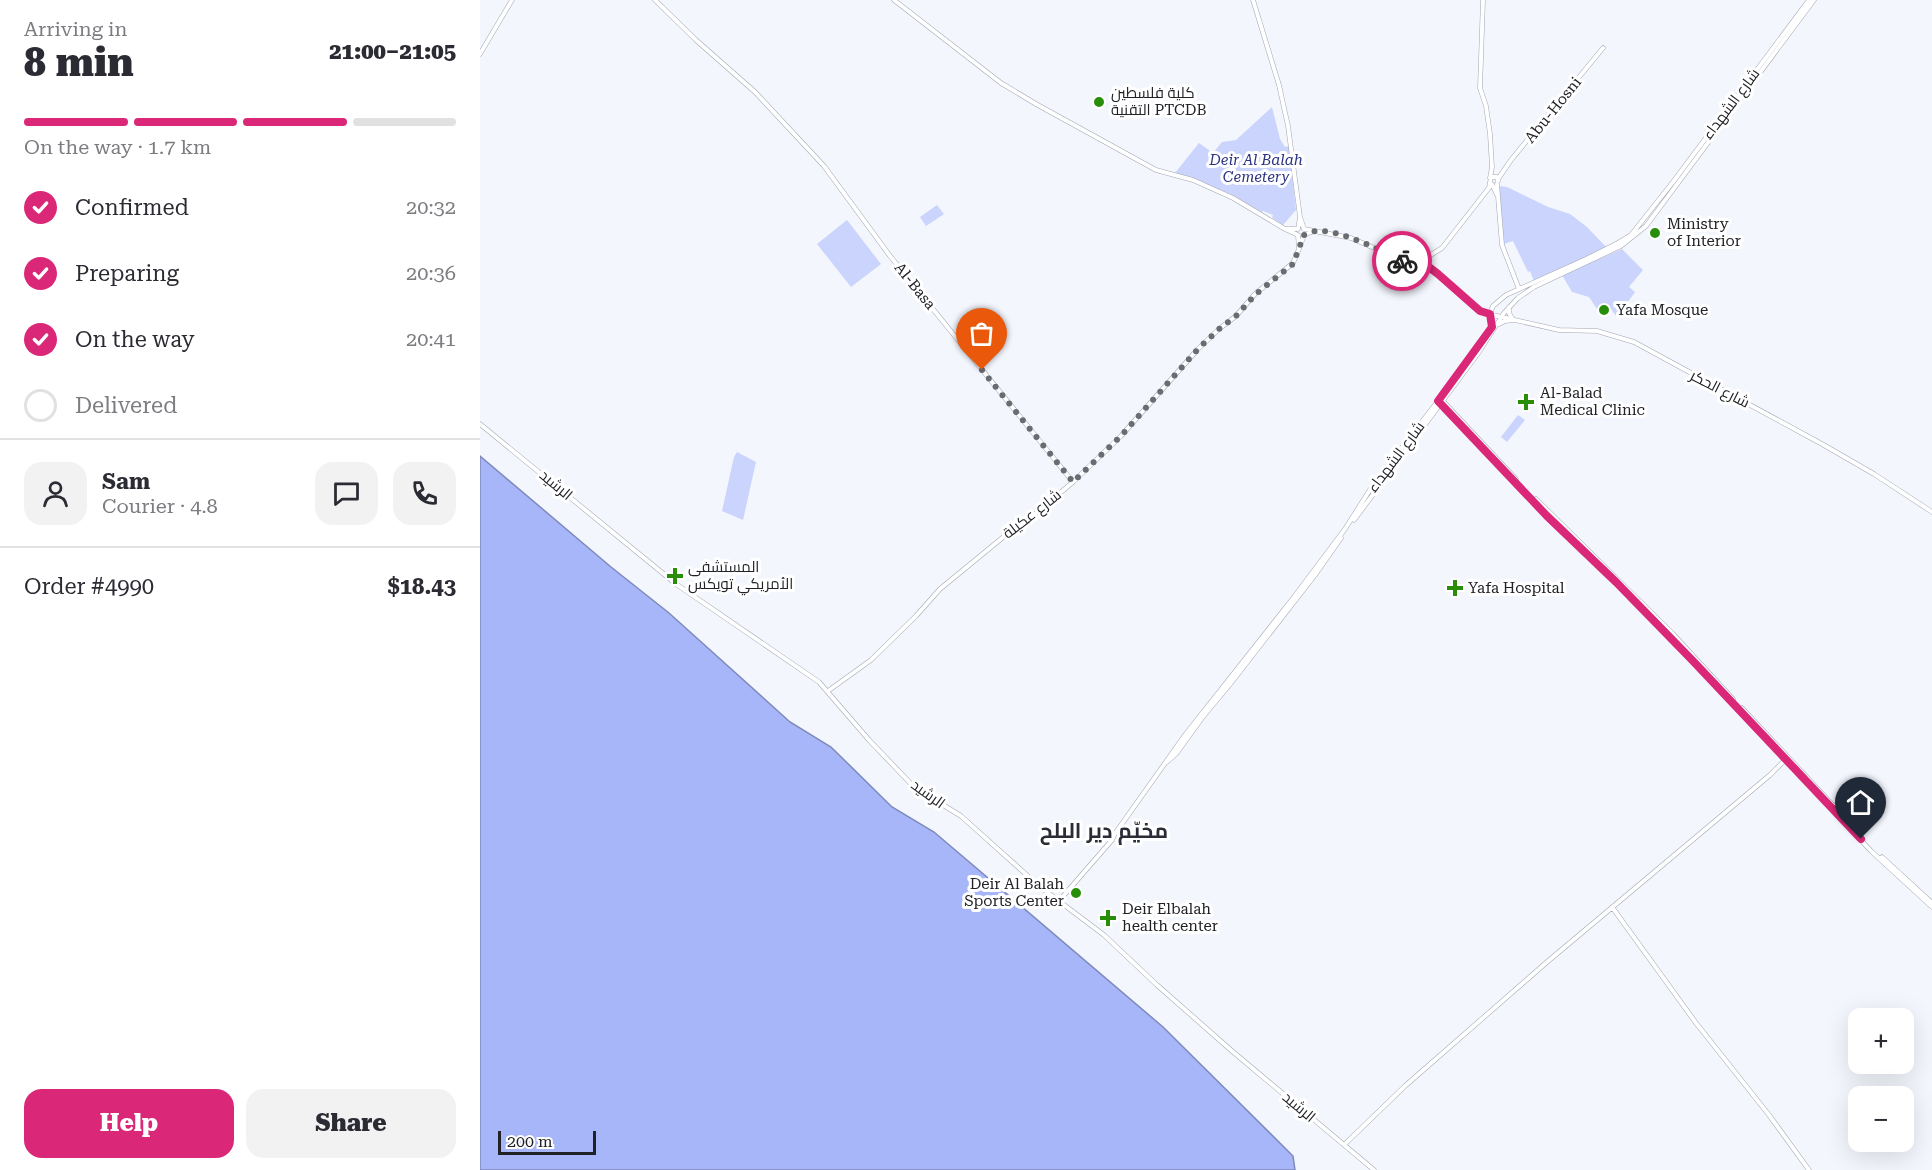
<!DOCTYPE html>
<html lang="en">
<head>
<meta charset="utf-8">
<style>
  body { margin:0; font-family:"Roboto Serif",Cairo,serif; background:#f2f2f3; color:#2b2b33; height:100vh; display:flex; flex-direction:column; font-size:22px; white-space:nowrap }
  * { box-sizing:border-box; margin:0 }
  p { font-size:20px; color:#7c7c81 }
  .icon { flex:none; width:33px; height:33px; fill:none; stroke:currentColor; stroke-width:2; stroke-linecap:round; stroke-linejoin:round }
  .map { position:relative; flex:1; overflow:hidden }
  .panel { display:flex; flex-direction:column; background:#fff; width:480px }
  .panel>* { flex:none }
  .tools { position:absolute; left:1368px; top:1008px; display:grid; gap:12px }
  .tools a { display:grid; place-items:center; width:66px; height:66px; border-radius:12px; background:#fff; box-shadow:0 6px 24px #0002; font-size:30px }
  .scale { position:absolute; left:18px; bottom:15px; width:98px; box-sizing:border-box; padding-left:6px; border:3px solid #212226; border-top:0; font-size:16px; line-height:21px; white-space:nowrap; color:#212226; -webkit-text-stroke:4px #fff; paint-order:stroke }
  .pin { position:absolute; display:grid; place-items:center; width:51px; height:51px; color:#fff; margin:-62px -26px; border-radius:50% 50% 50% 0; rotate:-45deg; box-shadow:0 0 6px #0007 }
  .pin .icon { rotate:45deg }
  .courier { position:absolute; display:grid; place-items:center; width:60px; height:60px; margin:-30px; border:4px solid #db2777; border-radius:50%; background:#fff; color:#222; box-shadow:0 2px 8px #0007 }
  .head em { font-style:normal; font-weight:800 }
  .head div { display:flex; flex-direction:column-reverse }
  .head { display:flex; align-items:center; justify-content:space-between; height:102px; padding:0 24px }
  h1 { font-size:39px; font-weight:800; line-height:45px }
  .bar { display:grid; grid-template-columns:repeat(4,1fr); gap:9px 6px; align-content:center; height:72px; padding:0 24px }
  .bar i { height:8px; border-radius:4px; background:#e1e1e2 }
  .bar .current { background:#db2777 }
  .bar p { grid-column:span 4 }
  .line { display:flex; align-items:center; gap:15px; padding:0 24px; border-top:2px solid #e1e1e2 }
  .line div { flex:1 }
  .round { display:grid; place-items:center; flex:none; width:63px; height:63px; border-radius:18px; background:#f2f2f3 }
  ol { padding:0 24px; list-style:none }
  li { display:flex; align-items:center; gap:18px; height:66px }
  li p { margin-inline-start:auto }
  li .icon { padding:6px; border-radius:50%; background:#db2777; color:#fff; stroke-width:4 }
  li:last-child { color:#7c7c81 }
  li i { width:33px; height:33px; border:3px solid #e1e1e2; border-radius:50% }
  .primary-button { display:flex; gap:12px; margin-top:auto; padding:12px 24px }
  .primary-button a { flex:1; height:69px; border-radius:18px; background:#db2777; color:#fff; font-size:24px; font-weight:800; line-height:69px; text-align:center }
  .primary-button a+a { background:#f2f2f3; color:#2b2b33 }
  main { display:flex; flex:1; min-height:0 }
  .map>svg:first-child { display:block }
</style>
</head>
<body>
<main>
<section class="panel">
<div class="head"><div><h1>8 min</h1><p>Arriving in</p></div><em>21:00–21:05</em></div>
<div class="bar"><i class="current"></i><i class="current"></i><i class="current"></i><i></i><p>On the way · 1.7 km</p></div>
<ol>
<li><svg class="icon" aria-label="check" viewBox="0 0 24 24"><path d="M5 12l5 5 9-10"/></svg>Confirmed<p>20:32</p></li>
<li><svg class="icon" aria-label="check" viewBox="0 0 24 24"><path d="M5 12l5 5 9-10"/></svg>Preparing<p>20:36</p></li>
<li><svg class="icon" aria-label="check" viewBox="0 0 24 24"><path d="M5 12l5 5 9-10"/></svg>On the way<p>20:41</p></li>
<li><i></i>Delivered</li>
</ol>
<div class="line" style="height:108px"><a class="round"><svg class="icon" aria-label="person" viewBox="0 0 24 24"><circle cx="12" cy="8" r="4"/><path d="M4 21q1-7 8-7t8 7"/></svg></a><div><b>Sam</b><p>Courier · 4.8</p></div><a class="round"><svg class="icon" aria-label="chat" viewBox="0 0 24 24"><path d="M4 5h16v11H9l-5 4z"/></svg></a><a class="round"><svg class="icon" aria-label="phone" viewBox="0 0 24 24"><path d="M5 4h4l2 5-3 2q2 4 5 5l2-3 5 2v4C11 20 4 13 5 4z"/></svg></a></div>
<div class="line" style="height:78px"><div>Order #4990</div><b>$18.43</b></div>
<div class="primary-button"><a>Help</a><a>Share</a></div>
</section>
<div class="map">
<svg width="1452" height="1170" viewBox="0 0 1452 1170">
  <rect width="100%" height="100%" fill="#f3f6fd"/>
  <!-- green -->
  <path fill="#cad4fd" d="M 792,107 L 800,139 L 805,147 L 809,146 L 816,210 L 803,225 L 792,218 L 793,215 L 783,211 L 782,212 L 750,194 L 695,173 L 719,143 L 733,153 L 742,142 L 756,140 Z
    M 1019,186 L 1027,187 L 1068,207 L 1090,214 L 1107,227 L 1127,248 L 1054,281 L 1050,271 L 1048,272 L 1033,241 L 1024,244 Z
    M 457,205 L 464,214 L 446,226 L 440,217 Z
    M 367,220 L 401,264 L 371,287 L 337,244 Z
    M 1142,249 L 1163,270 L 1149,287 L 1155,292 L 1137,317 L 1127,304 L 1117,309 L 1109,297 L 1092,292 L 1082,275 Z
    M 1038,415 L 1045,420 L 1027,442 L 1021,437 Z
    M 257,452 L 276,462 L 263,520 L 242,511 L 254,457 Z"/>
  <!-- water -->
  <path fill="#a6b6f9" stroke="#7e8aba" stroke-width="1.5" d="M 0,456 L 131,567 L 189,613 L 310,722 L 351,747 L 412,807 L 454,832 L 683,1027 L 813,1156 L 815,1170 L 0,1170 Z"/>
  <g fill="none" stroke-linecap="round" stroke-linejoin="round">
    <defs>
      <path id="secondary" d="M 175,0 L 216,40 L 275,92 L 344,166 L 410,256 L 593,482
        M 414,0 L 521,83 L 556,104 L 676,170 L 713,180 L 753,198 L 805,229
        M 773,0 L 799,85 L 808,126 L 820,217
        M 1003,0 L 1000,88 L 1006,106 L 1010,134 L 1012,167 L 1010,178
        M 0,54 L 32,0
        M 1018,179 L 1031,160 L 1123,48
        M 1017,184 L 1022,245 L 1039,289
        M 1009,188 L 1011,177 L 1017,177 L 1018,181
        M 834,231 L 824,235 L 819,249 L 818,235 L 805,229 L 818,229 L 820,217 L 824,229 L 871,238 L 924,261 L 941,261 L 962,248 L 1012,184 L 1017,195
        M 941,261 L 1004,313 L 1079,330 L 1117,331 L 1154,342 L 1342,444 L 1394,474 L 1452,512
        M 1019,324 L 1025,321 L 1033,320 L 1029,313 L 1029,307
        M 961,399 L 1036,479
        M 959,401 L 1067,516 L 1136,582 L 1266,716 L 1391,851 L 1452,907
        M 0,424 L 196,584 L 339,682 L 389,740 L 434,787 L 481,816 L 559,886 L 624,935 L 677,985 L 752,1051 L 894,1170
        M 1056,499 L 1193,634 L 1253,699
        M 874,520 L 999,352 L 1024,313 L 1038,298 L 1054,287 L 1141,246 L 1166,226 L 1334,0
        M 348,691 L 391,660 L 436,616 L 460,589 L 538,525 L 549,519 L 593,482 L 641,436 L 718,349 L 739,329 L 756,316 L 775,294 L 813,263 L 819,249
        M 1262,708 L 1380,834
        M 687,762 L 696,754 L 722,718 L 751,683 L 835,575 L 861,538
        M 1402,857 L 1452,903
        M 579,901 L 632,840 L 634,835 L 705,735 L 814,597 L 865,529 L 893,485 L 989,361 L 1012,327 L 1011,311 L 1013,306 L 1026,295 L 1106,259 L 1138,243 L 1151,235 L 1193,182 L 1329,0
        M 1132,907 L 1216,1023 L 1289,1115 L 1329,1170
        M 865,1144 L 925,1086 L 1067,962 L 1290,775 L 1307,758"/>
    </defs>
    <!-- secondary casing -->
    <use href="#secondary" stroke="#a3a6b2" stroke-width="5"/>
    <!-- secondary -->
    <use href="#secondary" stroke="#fff" stroke-width="4"/>
  </g>
  <g fill="none" stroke-linecap="round" stroke-linejoin="round">
    <!-- done -->
    <path stroke="#6a6c71" stroke-width="6" stroke-dasharray="0 10.8" d="M 502,370 L 593,482 L 641,436 L 718,349 L 739,329 L 756,316 L 776,294 L 813,264 L 824,235 C 828,233 833,231 837,231 C 861,230 900,250 922,261"/>
    <!-- route -->
    <path stroke="#db2777" stroke-width="8" d="M 922,261 L 941,261 L 958,274 L 1000,311 L 1010,314 L 1012,327 L 958,401 L 1067,516 L 1136,582 L 1213,661 L 1381,839"/>
  </g>
  <!-- markers -->
  <g fill="#288e0a" stroke="#fff" stroke-width="2">
    <circle cx="619" cy="102" r="6"/>
    <circle cx="1175" cy="233" r="6"/>
    <circle cx="1124" cy="310" r="6"/>
    <path d="M1043 393h6v6h6v6h-6v6h-6v-6h-6v-6h6z"/>
    <path d="M192 567h6v6h6v6h-6v6h-6v-6h-6v-6h6z"/>
    <path d="M972 579h6v6h6v6h-6v6h-6v-6h-6v-6h6z"/>
    <circle cx="596" cy="893" r="6"/>
    <path d="M625 909h6v6h6v6h-6v6h-6v-6h-6v-6h6z"/>
  </g>
  <g text-anchor="middle" dominant-baseline="central" stroke-width="6" stroke-linejoin="round" paint-order="stroke">
    <!-- poi labels -->
    <g font-size="15" fill="#212226" stroke="#fff" text-anchor="start">
      <text x="631" y="93">كلية فلسطين<tspan x="631" dy="17">التقنية PTCDB</tspan></text>
      <text x="1187" y="224">Ministry<tspan x="1187" dy="17">of Interior</tspan></text>
      <text x="1136" y="310">Yafa Mosque</text>
      <text x="1060" y="393">Al-Balad<tspan x="1060" dy="17">Medical Clinic</tspan></text>
      <text x="208" y="567">المستشفى<tspan x="208" dy="17">الأمريكي تويكس</tspan></text>
      <text x="988" y="588">Yafa Hospital</text>
      <text x="584" y="884" text-anchor="end">Deir Al Balah<tspan x="584" dy="17">Sports Center</tspan></text>
      <text x="642" y="909">Deir Elbalah<tspan x="642" dy="17">health center</tspan></text>
    </g>
    <!-- street labels -->
    <g font-size="15" fill="#212226" stroke="#fff">
      <text transform="translate(1251 104) rotate(-53)">شارع الشهداء</text>
      <text transform="translate(1073 110) rotate(-51)">Abu-Hosni</text>
      <text transform="translate(435 286) rotate(51)">Al-Basa</text>
      <text transform="translate(1240 389) rotate(27)">شارع الحكر</text>
      <text transform="translate(916 457) rotate(-53)">شارع الشهداء</text>
      <text transform="translate(76 485) rotate(40)">الرشيد</text>
      <text transform="translate(552 514) rotate(-38)">شارع عكيلة</text>
      <text transform="translate(448 794) rotate(36)">الرشيد</text>
      <text transform="translate(819 1107) rotate(40)">الرشيد</text>
    </g>
    <!-- park labels -->
    <g font-size="15" font-style="italic" fill="#2c3480" stroke="#fff">
      <text x="776" y="160">Deir Al Balah<tspan x="776" dy="17">Cemetery</tspan></text>
    </g>
    <!-- district labels -->
    <g font-size="21" font-weight="bold" fill="#2a2d36" stroke="#fff">
      <text x="624" y="831">مخيّم دير البلح</text>
    </g>
  </g>
</svg>
<div class="tools">
<a>+</a>
<a>−</a>
</div>
<div class="scale">200 m</div>
<div class="pin" style="left:502px;top:370px;background:#ea580c"><svg class="icon" aria-label="bag" viewBox="0 0 24 24"><path d="M5 8h14l-1 12H6zM9 8a3 3 0 0 1 6 0"/></svg></div>
<div class="pin" style="left:1381px;top:839px;background:#1f2937"><svg class="icon" aria-label="home" viewBox="0 0 24 24"><path d="M3 11l9-7 9 7M6 9v11h12V9"/></svg></div>
<div class="courier" style="left:922px;top:261px"><svg class="icon" aria-label="bike" viewBox="0 0 24 24"><circle cx="6" cy="16" r="4"/><circle cx="18" cy="16" r="4"/><path d="M6 16l4-8h5l3 8M10 8l3 8H6M13 5h3"/></svg></div>
</div>
</main>
</body>
</html>
